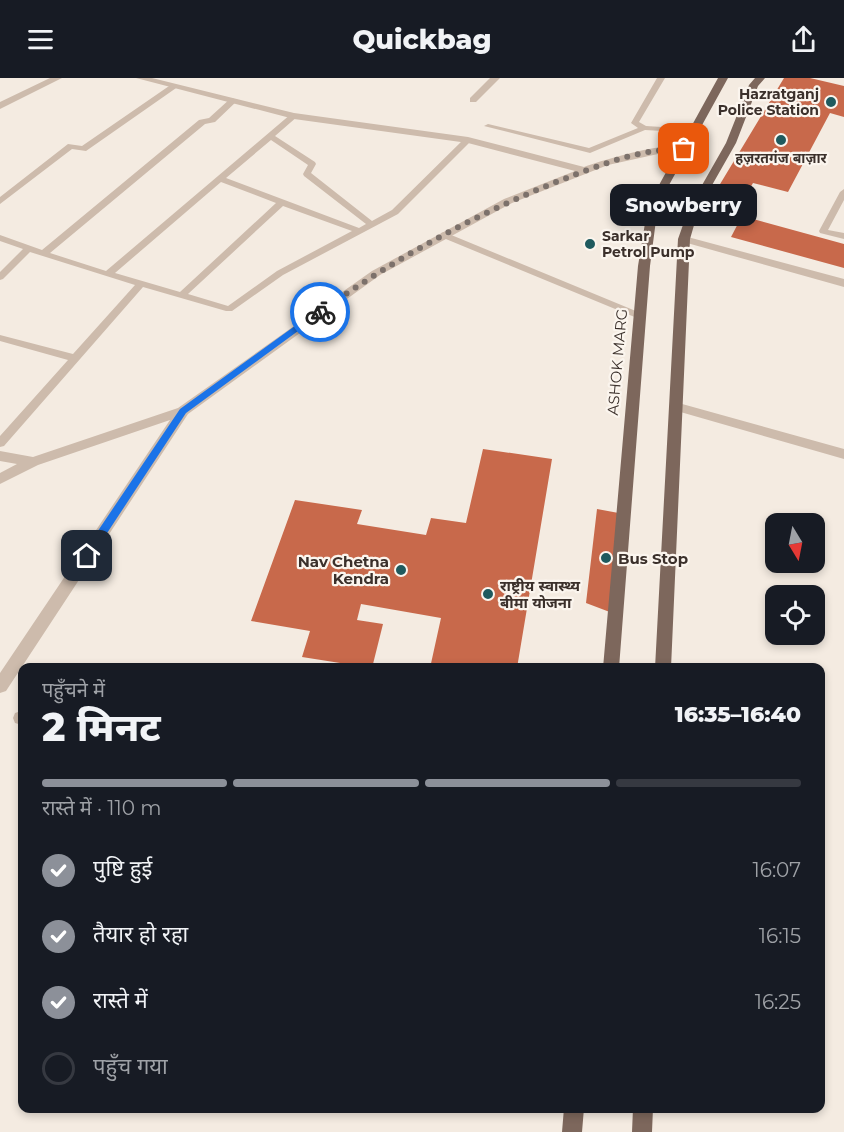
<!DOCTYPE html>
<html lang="hi">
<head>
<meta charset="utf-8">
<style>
  body { margin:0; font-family:Montserrat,"Noto Sans Devanagari",sans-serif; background:#242831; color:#f1f3f6; height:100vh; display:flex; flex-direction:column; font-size:22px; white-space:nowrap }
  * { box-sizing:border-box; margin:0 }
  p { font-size:20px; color:#9ea1a6 }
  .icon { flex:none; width:33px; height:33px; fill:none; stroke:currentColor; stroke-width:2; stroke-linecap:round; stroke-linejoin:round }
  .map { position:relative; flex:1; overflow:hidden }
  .side { position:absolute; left:18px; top:585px; width:807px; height:450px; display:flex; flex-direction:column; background:#171b24; border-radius:12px; box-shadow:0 3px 9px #0003 }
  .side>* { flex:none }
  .needle { width:39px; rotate:170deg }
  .controls { position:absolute; left:765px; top:435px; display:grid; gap:12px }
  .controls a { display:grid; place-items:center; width:60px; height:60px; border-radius:12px; background:#171b24; box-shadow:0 3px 9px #0003; font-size:30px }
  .pin { position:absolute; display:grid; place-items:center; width:51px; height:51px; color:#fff; margin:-26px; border-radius:12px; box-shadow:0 3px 9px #0006 }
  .courier { position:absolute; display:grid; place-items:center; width:60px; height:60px; margin:-30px; border:4px solid #1a73e8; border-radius:50%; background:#fff; color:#222; box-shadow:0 2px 8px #0007 }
  .bubble { position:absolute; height:42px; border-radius:12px; background:#171b24; box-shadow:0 3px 9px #0003; font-size:20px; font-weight:800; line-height:42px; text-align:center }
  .summary em { font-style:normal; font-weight:800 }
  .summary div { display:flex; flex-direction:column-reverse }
  .summary { display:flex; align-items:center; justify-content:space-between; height:102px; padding:0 24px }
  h1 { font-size:39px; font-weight:800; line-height:45px }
  .bar { display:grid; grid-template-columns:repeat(4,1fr); gap:9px 6px; align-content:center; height:72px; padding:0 24px }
  .bar i { height:8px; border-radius:4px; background:#363941 }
  .bar .current { background:#8c9099 }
  .bar p { grid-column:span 4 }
  ol { padding:0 24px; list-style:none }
  li { display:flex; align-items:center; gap:18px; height:66px }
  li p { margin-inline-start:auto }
  li .icon { padding:6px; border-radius:50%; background:#8c9099; color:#fff; stroke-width:4 }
  li:last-child { color:#9ea1a6 }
  li i { width:33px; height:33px; border:3px solid #363941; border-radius:50% }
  header { display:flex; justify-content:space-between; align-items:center; height:78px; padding:0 24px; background:#171b24; font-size:27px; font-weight:800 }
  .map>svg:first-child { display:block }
</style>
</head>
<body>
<header><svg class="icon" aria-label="menu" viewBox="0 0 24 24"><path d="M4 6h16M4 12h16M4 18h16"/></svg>Quickbag<svg class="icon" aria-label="share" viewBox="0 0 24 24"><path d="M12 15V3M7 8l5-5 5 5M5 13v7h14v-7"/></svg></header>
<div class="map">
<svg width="844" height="1054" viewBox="0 0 844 1054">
  <rect width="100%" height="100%" fill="#f4ebe1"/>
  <!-- building -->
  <path fill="#c8694b" d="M 784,0 L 810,0 L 844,8 L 844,39 L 830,35 L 788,114 L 753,105 L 733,139 L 705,131 Z
    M 742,138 L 844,166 L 844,190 L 731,159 Z
    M 483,371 L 552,381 L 517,590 L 430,590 L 441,540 L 361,526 L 357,542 L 383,546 L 372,590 L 302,579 L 310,553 L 251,543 L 295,422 L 362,432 L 357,446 L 426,457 L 431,440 L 466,445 Z
    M 597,431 L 624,436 L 615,536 L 586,525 Z"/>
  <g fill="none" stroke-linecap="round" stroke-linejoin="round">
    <!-- lane -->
    <path fill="#cdbbac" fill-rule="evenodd" d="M 657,0 L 665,0 L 639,44 L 646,48 L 694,51 L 697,51 L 697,55 L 645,52 L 590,75 L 484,48 L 488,46 L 589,70 L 638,50 L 631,45 Z
      M 172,6 L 179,8 L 86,73 L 72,71 L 0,126 L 0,119 L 68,66 L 82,68 Z
      M 231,20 L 238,22 L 215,44 L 205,46 L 50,175 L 106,193 L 291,36 L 298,38 L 275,58 L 315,84 L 316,86 L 311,95 L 372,143 L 392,132 L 465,60 L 472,62 L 398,136 L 283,197 L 232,233 L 226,233 L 143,209 L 4,368 L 0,369 L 0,358 L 68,282 L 0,263 L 0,257 L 73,276 L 135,207 L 30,174 L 3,201 L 0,202 L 0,194 L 23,171 L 0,163 L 0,157 L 42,172 L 199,42 L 209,40 ZM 271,62 L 308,87 L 303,96 L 304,98 L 366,146 L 359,150 L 226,100 ZM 221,104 L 276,125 L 180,214 L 115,195 ZM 283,128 L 352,153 L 277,193 L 228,228 L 188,216 Z
      M 844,111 L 844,122 L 828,152 L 844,155 L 844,161 L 820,155 L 819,153 L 840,114 Z
      M 444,154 L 643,236 L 645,238 L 643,240 L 637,240 L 441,159 L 441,155 Z"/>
    <!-- street -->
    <path fill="#cdbbac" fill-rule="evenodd" d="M 50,0 L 62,0 L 0,31 L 0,24 Z
      M 136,0 L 152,0 L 294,35 L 468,59 L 584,89 C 603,82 674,60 689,71 L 684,74 L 667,74 L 608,87 L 512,125 L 380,197 L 188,336 L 6,613 L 0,615 L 0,595 L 170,342 L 38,387 L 0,406 L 0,395 L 17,386 L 0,383 L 0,373 L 33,379 L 178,330 L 372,193 L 504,121 L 575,93 L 468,65 L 294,41 Z
      M 490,0 L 500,0 L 476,24 L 470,24 L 470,20 Z
      M 684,158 L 844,201 L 844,209 L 680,163 L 680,159 Z
      M 675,324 L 844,371 L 844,381 L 670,331 L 669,328 Z
      M 21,633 L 22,633 L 22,647 L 15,645 L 13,640 L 15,635 Z"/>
    <!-- primary -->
    <path fill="#7d675c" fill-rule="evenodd" d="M 718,0 L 728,0 L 658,127 L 650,188 L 619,590 L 603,590 L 638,188 L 648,127 Z
      M 755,0 L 765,0 L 758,8 L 736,65 L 699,130 L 690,161 L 671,590 L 655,590 L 678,161 L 689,130 L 726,65 L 749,7 Z
      M 564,1030 L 584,1030 L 582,1054 L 562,1054 Z
      M 633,1030 L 653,1030 L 652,1054 L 632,1054 Z"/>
  </g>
  <!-- route -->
  <path fill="#1a73e8" d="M 317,232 L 324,234 L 186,335 L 90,481 L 83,481 L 83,475 L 180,331 Z"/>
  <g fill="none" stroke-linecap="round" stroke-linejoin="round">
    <!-- done -->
    <path stroke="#7c716b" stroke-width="6" stroke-dasharray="0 10.8" d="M 320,234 C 397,179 481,133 569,99 C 605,85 645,70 684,71"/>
  </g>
  <!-- markers -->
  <g fill="#1f5a5e" stroke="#fbf5ee" stroke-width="2">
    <circle cx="831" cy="24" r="6"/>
    <circle cx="781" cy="62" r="6"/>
    <circle cx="590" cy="166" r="6"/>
    <circle cx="606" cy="480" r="6"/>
    <circle cx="401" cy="492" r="6"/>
    <circle cx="488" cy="516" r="6"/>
  </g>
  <g text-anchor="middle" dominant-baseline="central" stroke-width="4.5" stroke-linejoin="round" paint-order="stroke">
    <!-- far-poi labels -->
    <g font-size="14" font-weight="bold" fill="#3b302b" stroke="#fbf5ee" text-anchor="end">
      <text x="819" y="16">Hazratganj<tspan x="819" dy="16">Police Station</tspan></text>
      <text x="781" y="80" text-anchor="middle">हज़रतगंज बाज़ार</text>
      <text x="602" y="158" text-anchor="start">Sarkar<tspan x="602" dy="16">Petrol Pump</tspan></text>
    </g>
    <!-- street labels -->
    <g font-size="15" fill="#3b302b" stroke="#fbf5ee">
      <text transform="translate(617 284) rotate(-85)">ASHOK MARG</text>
    </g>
    <!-- poi labels -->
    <g font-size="15" font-weight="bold" fill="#3b302b" stroke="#fbf5ee" text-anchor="start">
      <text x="618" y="480">Bus Stop</text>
      <text x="389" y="483" text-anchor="end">Nav Chetna<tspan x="389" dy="17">Kendra</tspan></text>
      <text x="500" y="507">राष्ट्रीय स्वास्थ्य<tspan x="500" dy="17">बीमा योजना</tspan></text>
    </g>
  </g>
</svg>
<div class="controls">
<a><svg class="needle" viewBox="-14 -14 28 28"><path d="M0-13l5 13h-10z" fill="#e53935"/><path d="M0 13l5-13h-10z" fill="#9ea1a6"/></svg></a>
<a><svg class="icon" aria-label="locate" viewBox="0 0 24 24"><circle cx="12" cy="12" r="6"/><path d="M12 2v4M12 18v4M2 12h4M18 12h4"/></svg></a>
</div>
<div class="pin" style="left:684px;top:71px;background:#ea580c"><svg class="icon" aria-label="bag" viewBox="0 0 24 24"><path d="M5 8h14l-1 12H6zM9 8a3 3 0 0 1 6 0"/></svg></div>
<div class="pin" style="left:87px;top:478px;background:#1f2937"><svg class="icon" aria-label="home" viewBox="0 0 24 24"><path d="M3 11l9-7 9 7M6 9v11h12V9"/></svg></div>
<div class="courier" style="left:320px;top:234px"><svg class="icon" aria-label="bike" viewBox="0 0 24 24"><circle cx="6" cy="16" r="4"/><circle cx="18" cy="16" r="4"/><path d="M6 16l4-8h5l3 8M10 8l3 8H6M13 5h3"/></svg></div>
<div class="bubble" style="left:610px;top:106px;width:147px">Snowberry</div>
<section class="side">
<div class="summary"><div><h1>2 मिनट</h1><p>पहुँचने में</p></div><em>16:35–16:40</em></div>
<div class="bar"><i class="current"></i><i class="current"></i><i class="current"></i><i></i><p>रास्ते में · 110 m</p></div>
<ol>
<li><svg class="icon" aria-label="check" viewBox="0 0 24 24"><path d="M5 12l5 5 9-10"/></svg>पुष्टि हुई<p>16:07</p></li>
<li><svg class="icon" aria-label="check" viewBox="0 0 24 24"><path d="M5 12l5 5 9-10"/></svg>तैयार हो रहा<p>16:15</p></li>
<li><svg class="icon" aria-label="check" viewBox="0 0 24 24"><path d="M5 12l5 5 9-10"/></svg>रास्ते में<p>16:25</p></li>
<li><i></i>पहुँच गया</li>
</ol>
</section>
</div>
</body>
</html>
